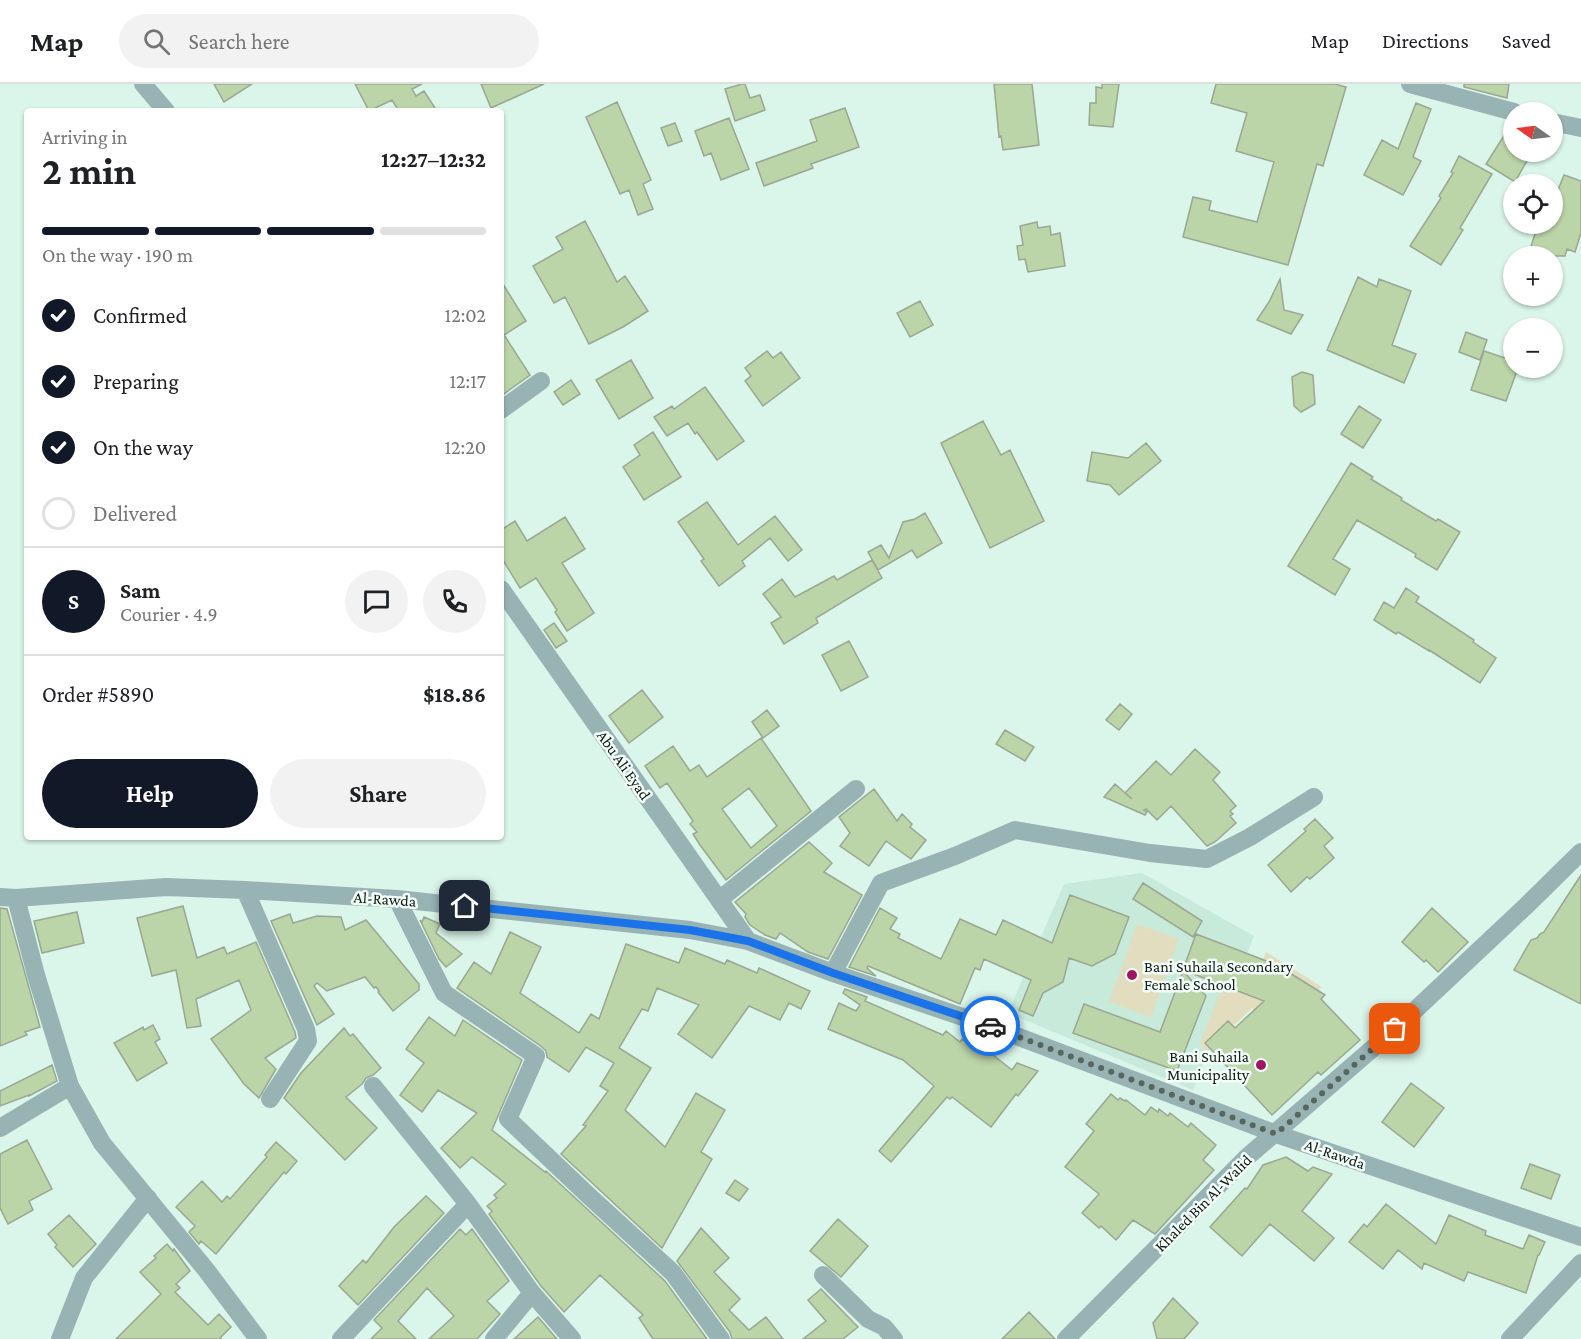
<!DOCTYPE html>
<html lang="en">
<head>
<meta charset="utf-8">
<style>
  body { margin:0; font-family:"Crimson Pro",serif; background:#f2f2f2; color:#202124; height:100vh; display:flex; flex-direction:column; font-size:22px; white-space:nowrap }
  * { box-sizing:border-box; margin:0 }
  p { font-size:20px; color:#757577 }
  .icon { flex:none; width:33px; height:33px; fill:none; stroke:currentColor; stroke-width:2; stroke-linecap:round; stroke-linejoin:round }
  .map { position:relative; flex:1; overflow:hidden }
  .side { position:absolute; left:24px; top:24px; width:480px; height:732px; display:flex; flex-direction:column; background:#fff; border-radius:6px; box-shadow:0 2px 4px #0004 }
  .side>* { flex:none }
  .needle { width:39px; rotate:284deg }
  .tools { position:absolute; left:1503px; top:18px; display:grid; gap:12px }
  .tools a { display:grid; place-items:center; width:60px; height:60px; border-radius:50%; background:#fff; box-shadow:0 2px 4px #0004; font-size:30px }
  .pin { position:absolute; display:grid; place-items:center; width:51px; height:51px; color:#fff; margin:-26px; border-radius:12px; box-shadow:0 3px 9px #0006 }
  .courier { position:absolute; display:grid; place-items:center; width:60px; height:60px; margin:-30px; border:4px solid #1a73e8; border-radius:50%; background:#fff; color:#222; box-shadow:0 2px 8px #0007 }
  .summary em { font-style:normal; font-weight:700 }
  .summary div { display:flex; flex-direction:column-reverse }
  .summary { display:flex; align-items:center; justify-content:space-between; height:102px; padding:0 18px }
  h1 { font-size:39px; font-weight:700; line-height:45px }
  .bar { display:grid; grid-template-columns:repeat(4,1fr); gap:9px 6px; align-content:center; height:72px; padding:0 18px }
  .bar i { height:8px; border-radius:4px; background:#e0e0e0 }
  .bar .current { background:#111827 }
  .bar p { grid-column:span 4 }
  .line { display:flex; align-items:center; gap:15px; padding:0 18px; border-top:2px solid #e0e0e0 }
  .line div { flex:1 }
  .round { display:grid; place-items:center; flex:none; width:63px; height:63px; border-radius:32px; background:#f2f2f2 }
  ol { padding:0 18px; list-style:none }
  li { display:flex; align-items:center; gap:18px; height:66px }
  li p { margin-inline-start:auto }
  li .icon { padding:6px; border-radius:50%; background:#111827; color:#fff; stroke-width:4 }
  li:last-child { color:#757577 }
  li i { width:33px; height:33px; border:3px solid #e0e0e0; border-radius:50% }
  .primary-button { display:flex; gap:12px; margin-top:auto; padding:12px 18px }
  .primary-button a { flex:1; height:69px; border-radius:36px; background:#111827; color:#fff; font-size:24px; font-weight:700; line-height:69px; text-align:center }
  .primary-button a+a { background:#f2f2f2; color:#202124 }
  header { display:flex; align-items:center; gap:36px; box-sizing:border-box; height:84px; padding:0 30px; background:#fff; border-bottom:2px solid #e0e0e0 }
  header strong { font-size:28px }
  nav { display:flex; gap:33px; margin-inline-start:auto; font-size:21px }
  .search { width:420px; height:54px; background:#f2f2f2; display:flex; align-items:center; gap:15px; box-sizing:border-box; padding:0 21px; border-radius:33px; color:#757577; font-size:22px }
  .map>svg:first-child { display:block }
</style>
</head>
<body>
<header>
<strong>Map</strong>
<div class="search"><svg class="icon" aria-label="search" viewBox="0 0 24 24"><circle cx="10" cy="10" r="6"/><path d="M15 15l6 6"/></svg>Search here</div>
<nav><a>Map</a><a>Directions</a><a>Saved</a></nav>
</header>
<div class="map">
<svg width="1581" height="1255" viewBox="0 0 1581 1255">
  <rect width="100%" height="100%" fill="#daf5e9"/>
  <!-- built -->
  <path fill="#c7eada" d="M 1142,789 L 1254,852 L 1193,1006 L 1008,929 L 1064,800 Z"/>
  <!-- green -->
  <path fill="#e3ddbf" d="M 1137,840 L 1179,855 L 1151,933 L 1109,918 Z
    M 1266,868 L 1322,903 L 1275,947 L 1252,924 L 1206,969 L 1200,959 L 1224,898 L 1251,907 Z"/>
  <!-- building -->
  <path fill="#bbd4a8" stroke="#9aa792" stroke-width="1.5" fill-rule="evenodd" d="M 214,0 L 252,0 L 224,18 Z
    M 355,0 L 422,0 L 412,5 L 416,12 L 424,7 L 437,27 L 393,27 L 397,24 L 392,16 L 369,27 Z
    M 481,0 L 544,0 L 491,24 Z
    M 742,0 L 745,0 L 750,14 L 760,11 L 765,26 L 735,37 L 725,5 Z
    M 994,0 L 1032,0 L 1039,61 L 1003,66 L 1001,52 L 999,53 Z
    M 1102,0 L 1119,0 L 1113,43 L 1089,41 L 1090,19 L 1096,19 L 1096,3 L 1102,4 Z
    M 1216,0 L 1335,0 L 1346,3 L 1323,82 L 1317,80 L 1288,181 L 1183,153 L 1193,113 L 1211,117 L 1209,126 L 1257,138 L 1274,78 L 1236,67 L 1247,29 L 1211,19 Z
    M 1464,0 L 1509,0 L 1507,14 L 1464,3 Z
    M 617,18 L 651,96 L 643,100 L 653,125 L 638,131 L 629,106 L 620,110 L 586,33 Z
    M 1416,19 L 1431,25 L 1413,73 L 1421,77 L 1403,111 L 1364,91 L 1382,56 L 1398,65 Z
    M 845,24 L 859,63 L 811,80 L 813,84 L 764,102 L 756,79 L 817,57 L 810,36 Z
    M 729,34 L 749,85 L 721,96 L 711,69 L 704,72 L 695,47 Z
    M 675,39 L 682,57 L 668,62 L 661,44 Z
    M 1512,39 L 1514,39 L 1514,68 L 1532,68 L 1515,98 L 1486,80 Z
    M 1459,72 L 1492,90 L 1460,144 L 1463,146 L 1441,181 L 1410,162 L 1441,114 L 1439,112 L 1453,89 L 1451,88 Z
    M 1564,91 L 1581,97 L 1581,149 L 1575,168 L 1567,165 L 1565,172 L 1528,172 L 1538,140 L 1552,140 L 1552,110 L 1556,111 Z
    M 585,137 L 617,198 L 625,192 L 648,227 L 623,243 L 589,260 L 565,213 L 554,219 L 533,182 L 563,165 L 556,153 Z
    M 1037,138 L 1038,144 L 1050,142 L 1051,151 L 1060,149 L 1065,182 L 1028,188 L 1025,175 L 1019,176 L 1017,162 L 1023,161 L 1020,142 Z
    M 1358,193 L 1377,203 L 1379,195 L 1411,207 L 1392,261 L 1416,270 L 1404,299 L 1327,266 Z
    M 1280,195 L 1284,226 L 1303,231 L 1291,250 L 1257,236 L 1269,218 Z
    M 501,197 L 526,237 L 504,251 L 530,291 L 501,312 Z
    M 920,217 L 933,241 L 910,253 L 897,229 Z
    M 1466,248 L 1487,256 L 1480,276 L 1459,268 Z
    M 767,267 L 773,274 L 781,268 L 800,294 L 763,322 L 745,297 L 751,292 L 745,284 Z
    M 1484,267 L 1514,277 L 1514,284 L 1518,284 L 1506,317 L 1471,306 Z
    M 631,276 L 653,314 L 619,335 L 596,296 Z
    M 1302,288 L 1313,291 L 1315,320 L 1301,328 L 1294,322 L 1292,293 Z
    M 571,296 L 580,310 L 563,321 L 554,308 Z
    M 705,303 L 744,357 L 717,376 L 697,348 L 695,350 L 688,339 L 667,352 L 654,333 L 672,322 L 674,325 Z
    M 1359,322 L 1381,336 L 1363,364 L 1341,350 Z
    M 983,337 L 1001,371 L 1010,366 L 1044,437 L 990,464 L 941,359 Z
    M 653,348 L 681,393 L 644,416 L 623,383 L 640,371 L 634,361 Z
    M 1146,359 L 1161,377 L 1119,411 L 1110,401 L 1087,397 L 1092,368 L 1128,374 Z
    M 1351,379 L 1373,393 L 1371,395 L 1402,414 L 1401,416 L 1436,437 L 1438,435 L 1460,448 L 1437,486 L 1415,473 L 1416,470 L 1357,436 L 1333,475 L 1350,485 L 1335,511 L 1288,482 Z
    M 707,418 L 738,461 L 775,432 L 802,466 L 788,477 L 770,454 L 742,477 L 745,482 L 719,502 L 701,477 L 704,475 L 678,438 Z
    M 925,429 L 942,459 L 917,474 L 912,466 L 878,486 L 868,468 L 881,461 L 889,474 L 903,438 L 915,435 Z
    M 565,433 L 585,465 L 562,479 L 594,529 L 567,547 L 555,528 L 557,526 L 536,494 L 520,504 L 501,473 L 501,446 L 515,437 L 527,457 Z
    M 872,476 L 882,494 L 816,534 L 818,539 L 784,560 L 771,539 L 781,533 L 763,510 L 782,495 L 795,513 L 834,492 L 837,496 Z
    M 1406,504 L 1419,513 L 1416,518 L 1474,556 L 1473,558 L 1496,574 L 1480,599 L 1429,566 L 1429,567 L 1398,548 L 1396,550 L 1374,536 L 1384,518 L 1394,524 Z
    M 554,539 L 567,557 L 556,564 L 544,546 Z
    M 849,557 L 868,593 L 841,607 L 822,571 Z
    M 642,606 L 663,633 L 629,659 L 609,632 Z
    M 1120,620 L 1132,630 L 1119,646 L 1106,636 Z
    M 767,626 L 779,642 L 763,654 L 752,638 Z
    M 1005,646 L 1034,663 L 1025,677 L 996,660 Z
    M 761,654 L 811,727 L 726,796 L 700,761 L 693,750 L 697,748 L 690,740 L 693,737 L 667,699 L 660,704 L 645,682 L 673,662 L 690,687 L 699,681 L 707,693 ZM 749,704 L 777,742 L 751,764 L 722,725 Z
    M 1195,665 L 1220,688 L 1213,696 L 1236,722 L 1230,727 L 1233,730 L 1230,732 L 1236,739 L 1215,758 L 1207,762 L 1171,722 L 1157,736 L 1146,725 L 1144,726 L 1147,728 L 1145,731 L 1104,713 L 1115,700 L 1132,715 L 1125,709 L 1156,677 L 1171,691 Z
    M 874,705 L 897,737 L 902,730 L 912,740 L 910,743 L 926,756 L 911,775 L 886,757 L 869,782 L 840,762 L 850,749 L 839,733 Z
    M 1315,735 L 1333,754 L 1324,762 L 1334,774 L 1310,795 L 1307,793 L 1291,808 L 1268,781 L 1306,747 L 1304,745 Z
    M 809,758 L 832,779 L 824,788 L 862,811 L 828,875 L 808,868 L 780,849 L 776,855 L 765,851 L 750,841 L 745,833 L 746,830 L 735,818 Z
    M 1581,791 L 1581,920 L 1514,886 L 1531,856 L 1537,854 L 1540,850 L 1544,848 Z
    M 1143,799 L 1202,837 L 1193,853 L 1133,815 Z
    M 1070,811 L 1129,833 L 1115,870 L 1092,882 L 1069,874 L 1063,898 L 1043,909 L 1033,932 L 1019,926 L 1031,896 L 984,875 L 980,886 L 975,884 L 960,920 L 868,882 L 867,884 L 876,892 L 849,883 L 880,824 L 897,834 L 890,845 L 900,850 L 898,854 L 941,875 L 960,835 L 996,851 L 1003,836 L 1052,859 Z
    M 183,822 L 197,874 L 224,863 L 227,870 L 256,858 L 295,948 L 296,954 L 265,974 L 276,985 L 259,1014 L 244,1000 L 211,955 L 251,926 L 239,896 L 196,915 L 201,942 L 187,944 L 176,886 L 152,892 L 137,834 Z
    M 0,824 L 7,825 L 40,943 L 25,948 L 27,951 L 0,962 Z
    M 1432,824 L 1468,858 L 1438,888 L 1426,876 L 1424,878 L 1402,858 Z
    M 77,828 L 84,859 L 42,869 L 34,837 Z
    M 290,830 L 293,839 L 317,832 L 341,833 L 345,846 L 366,836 L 419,900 L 419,906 L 393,927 L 378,908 L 379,907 L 376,903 L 374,904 L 365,893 L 327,907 L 317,899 L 314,902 L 334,930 L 317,941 L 271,837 Z
    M 424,833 L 440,840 L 436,849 L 462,870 L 446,883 L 439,875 L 420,836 L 422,838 Z
    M 510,848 L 541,863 L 520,909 L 579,949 L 591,930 L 599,935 L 626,860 L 679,879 L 685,864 L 725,880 L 727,876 L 757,889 L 759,884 L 810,907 L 801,925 L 789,919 L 780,936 L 749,922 L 712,974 L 678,950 L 699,921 L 657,904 L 648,927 L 642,925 L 619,964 L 651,984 L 625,1026 L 665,1063 L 696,1009 L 725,1026 L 701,1068 L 712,1075 L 662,1164 L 561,1070 L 586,1042 L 583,1041 L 608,1007 L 600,1002 L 614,979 L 586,963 L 569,988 L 547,973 L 546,967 L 542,963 L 457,904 L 474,878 L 491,890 Z
    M 1196,850 L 1277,881 L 1325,911 L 1321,915 L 1360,956 L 1321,991 L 1318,988 L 1272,1031 L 1205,959 L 1228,937 L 1235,944 L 1264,917 L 1183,886 Z
    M 1183,887 L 1206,912 L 1177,987 L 1073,949 L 1084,920 L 1160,948 Z
    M 845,905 L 867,913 L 865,917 L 943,951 L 946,947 L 960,958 L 962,955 L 970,961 L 972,959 L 986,970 L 988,967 L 1012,986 L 1017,979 L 1038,987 L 1018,1012 L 1016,1010 L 991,1043 L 952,1013 L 950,1015 L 947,1013 L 891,1078 L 879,1067 L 934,1002 L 903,976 L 828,945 L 839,919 L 856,927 L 860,921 L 843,909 Z
    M 429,933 L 455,952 L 463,936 L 522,976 L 492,1046 L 545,1088 L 546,1087 L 665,1197 L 707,1255 L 653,1255 L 639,1234 L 643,1231 L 600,1191 L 564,1228 L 541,1202 L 489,1130 L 492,1127 L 487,1122 L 497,1114 L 494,1111 L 506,1100 L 472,1073 L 460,1084 L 441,1064 L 477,1029 L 438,1006 L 422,1028 L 400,1011 L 424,979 L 406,965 Z
    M 153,941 L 160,955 L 155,958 L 167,979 L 137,997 L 114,959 L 143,943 L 144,946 Z
    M 344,944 L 350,952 L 353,950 L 381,984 L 373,991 L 366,994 L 362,1000 L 346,1013 L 377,1044 L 345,1076 L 284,1014 L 301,989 Z
    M 52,981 L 57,997 L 29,1012 L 29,1011 L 0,1022 L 0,1007 Z
    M 1411,999 L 1444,1024 L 1414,1063 L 1382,1038 Z
    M 1111,1010 L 1118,1016 L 1120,1014 L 1125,1017 L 1126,1016 L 1145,1031 L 1151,1023 L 1158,1028 L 1159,1025 L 1168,1032 L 1170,1029 L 1188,1043 L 1191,1039 L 1216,1061 L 1203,1076 L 1214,1086 L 1155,1150 L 1133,1136 L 1116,1156 L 1101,1142 L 1099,1144 L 1082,1129 L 1099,1110 L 1065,1083 L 1094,1047 L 1086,1040 Z
    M 27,1056 L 52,1105 L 29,1117 L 33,1126 L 8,1140 L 0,1124 L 0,1070 Z
    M 276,1058 L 297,1077 L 286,1090 L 284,1088 L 216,1170 L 201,1157 L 199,1160 L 189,1148 L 195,1142 L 176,1123 L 202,1097 L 222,1118 L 227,1112 L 230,1115 L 267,1073 L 265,1071 Z
    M 1286,1073 L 1308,1087 L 1313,1083 L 1332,1090 L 1302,1127 L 1334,1154 L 1314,1177 L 1270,1140 L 1242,1172 L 1210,1143 L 1245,1104 L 1247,1105 L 1263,1081 Z
    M 1530,1080 L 1560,1091 L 1551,1115 L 1521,1104 Z
    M 735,1096 L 748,1105 L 739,1117 L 726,1109 Z
    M 426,1112 L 444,1129 L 358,1221 L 339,1202 L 363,1176 L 366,1179 L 394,1143 Z
    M 1386,1120 L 1436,1160 L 1449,1131 L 1486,1147 L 1485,1151 L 1523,1165 L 1529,1151 L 1545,1158 L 1539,1171 L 1538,1171 L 1526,1209 L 1468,1188 L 1464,1197 L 1424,1179 L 1422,1185 L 1398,1166 L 1383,1185 L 1349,1158 L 1364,1140 L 1367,1143 Z
    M 69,1131 L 96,1160 L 73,1183 L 55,1163 L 57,1161 L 48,1150 Z
    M 838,1135 L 868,1162 L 841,1193 L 810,1167 Z
    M 701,1144 L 729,1174 L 714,1188 L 740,1215 L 729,1226 L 749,1246 L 766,1233 L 783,1255 L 732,1255 L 730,1248 L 677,1177 Z
    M 460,1145 L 466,1151 L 472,1145 L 509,1197 L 487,1217 L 500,1230 L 477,1255 L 429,1255 L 454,1232 L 427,1204 L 398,1237 L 416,1255 L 371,1255 L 382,1244 L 374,1236 Z
    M 167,1160 L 173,1167 L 174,1165 L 190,1187 L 176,1200 L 180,1204 L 175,1208 L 208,1241 L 219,1230 L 231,1243 L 220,1254 L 222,1255 L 116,1255 L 161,1210 L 140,1188 L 156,1174 L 154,1172 Z
    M 821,1205 L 858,1243 L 843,1255 L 803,1255 L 826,1237 L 808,1216 Z
    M 1173,1214 L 1198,1239 L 1184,1255 L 1157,1255 L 1153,1239 Z
    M 1029,1228 L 1055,1255 L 1002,1255 Z
    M 538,1233 L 557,1255 L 514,1255 Z"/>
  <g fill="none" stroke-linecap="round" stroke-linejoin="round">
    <!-- minor -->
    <path stroke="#98b3b4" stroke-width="18" d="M 143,0 L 166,27
      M 1410,0 L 1514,28
      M 1552,38 L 1581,44
      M 501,326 L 541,297
      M 501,505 L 748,857
      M 245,806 L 306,945 L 308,957 L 270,1015
      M 0,813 L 16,814 L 166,803 L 245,806 L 397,815 L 690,846 L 748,857 L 833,889 L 998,945 L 1276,1050 L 1581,1153
      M 16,814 L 36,891 L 70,1002 L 102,1059 L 207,1187 L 258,1255
      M 397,815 L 444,909 L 536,972 L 508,1035 L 589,1112 L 673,1189 L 721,1255
      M 719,816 L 856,705
      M 833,889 L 881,799 L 955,772 L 1015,746 L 1150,769 L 1207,775 L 1250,753 L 1314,713
      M 373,1002 L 468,1120 L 532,1209 L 572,1255
      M 0,1044 L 70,1002
      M 823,1191 L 868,1235 L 884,1243 L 894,1255
      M 60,1255 L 84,1194 L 148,1114
      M 341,1255 L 468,1120
      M 494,1255 L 532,1209
      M 1066,1255 L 1246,1074 L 1395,945 L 1526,822 L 1581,768
      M 1510,1255 L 1581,1179"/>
  </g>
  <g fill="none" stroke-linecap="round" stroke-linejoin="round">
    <!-- done -->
    <path stroke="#576760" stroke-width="6" stroke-dasharray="0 10.8" d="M 990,942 L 1276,1050 L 1395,945"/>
    <!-- route -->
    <path stroke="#1a73e8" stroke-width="8" d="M 465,822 L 690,846 L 748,857 L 833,889 L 990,942"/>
  </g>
  <!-- markers -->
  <g fill="#9f1561" stroke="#f3fef9" stroke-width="2">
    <circle cx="1132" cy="891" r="6"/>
    <circle cx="1261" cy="981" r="6"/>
  </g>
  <g text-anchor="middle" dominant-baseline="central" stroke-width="5" stroke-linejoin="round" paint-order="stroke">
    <!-- street labels -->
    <g font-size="16" fill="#101a16" stroke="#f3fef9">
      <text transform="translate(624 681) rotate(55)">Abu Ali Eyad</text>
      <text transform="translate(385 815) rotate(4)">Al-Rawda</text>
      <text transform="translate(1335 1070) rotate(19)">Al-Rawda</text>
      <text transform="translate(1203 1119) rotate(-45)">Khaled Bin Al-Walid</text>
    </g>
    <!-- poi labels -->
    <g font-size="16" fill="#101a16" stroke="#f3fef9" text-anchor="start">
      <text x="1144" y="882">Bani Suhaila Secondary<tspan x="1144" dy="18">Female School</tspan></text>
      <text x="1249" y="972" text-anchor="end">Bani Suhaila<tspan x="1249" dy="18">Municipality</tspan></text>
    </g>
  </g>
</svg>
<div class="tools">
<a><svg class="needle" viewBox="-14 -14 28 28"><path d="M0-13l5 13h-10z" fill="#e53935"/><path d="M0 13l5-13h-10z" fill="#757577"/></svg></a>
<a><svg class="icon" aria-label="locate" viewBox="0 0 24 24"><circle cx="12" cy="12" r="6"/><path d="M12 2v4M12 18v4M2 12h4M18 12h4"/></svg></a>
<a>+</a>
<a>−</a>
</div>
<div class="pin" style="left:1395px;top:945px;background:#ea580c"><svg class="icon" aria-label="bag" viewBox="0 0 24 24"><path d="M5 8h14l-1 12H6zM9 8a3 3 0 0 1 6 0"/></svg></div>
<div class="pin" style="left:465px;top:822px;background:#1f2937"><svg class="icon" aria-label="home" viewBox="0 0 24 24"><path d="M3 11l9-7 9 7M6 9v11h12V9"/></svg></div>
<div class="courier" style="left:990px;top:942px"><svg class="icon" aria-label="car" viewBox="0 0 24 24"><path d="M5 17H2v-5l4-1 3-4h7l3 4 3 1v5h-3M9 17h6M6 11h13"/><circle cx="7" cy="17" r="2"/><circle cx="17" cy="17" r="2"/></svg></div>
<section class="side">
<div class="summary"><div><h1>2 min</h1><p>Arriving in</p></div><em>12:27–12:32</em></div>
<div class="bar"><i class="current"></i><i class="current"></i><i class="current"></i><i></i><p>On the way · 190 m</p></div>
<ol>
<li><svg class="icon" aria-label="check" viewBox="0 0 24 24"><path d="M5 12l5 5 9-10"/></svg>Confirmed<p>12:02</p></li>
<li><svg class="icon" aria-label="check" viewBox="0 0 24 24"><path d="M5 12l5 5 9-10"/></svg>Preparing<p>12:17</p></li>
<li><svg class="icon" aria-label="check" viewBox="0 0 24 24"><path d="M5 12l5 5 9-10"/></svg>On the way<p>12:20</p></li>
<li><i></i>Delivered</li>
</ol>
<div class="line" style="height:108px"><b class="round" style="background:#111827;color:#fff">S</b><div><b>Sam</b><p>Courier · 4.9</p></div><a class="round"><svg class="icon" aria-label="chat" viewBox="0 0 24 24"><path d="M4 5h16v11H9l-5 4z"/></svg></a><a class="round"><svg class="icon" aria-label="phone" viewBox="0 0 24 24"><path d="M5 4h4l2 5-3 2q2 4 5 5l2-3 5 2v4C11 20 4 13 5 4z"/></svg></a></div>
<div class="line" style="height:78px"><div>Order #5890</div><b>$18.86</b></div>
<div class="primary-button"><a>Help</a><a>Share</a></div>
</section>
</div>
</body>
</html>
